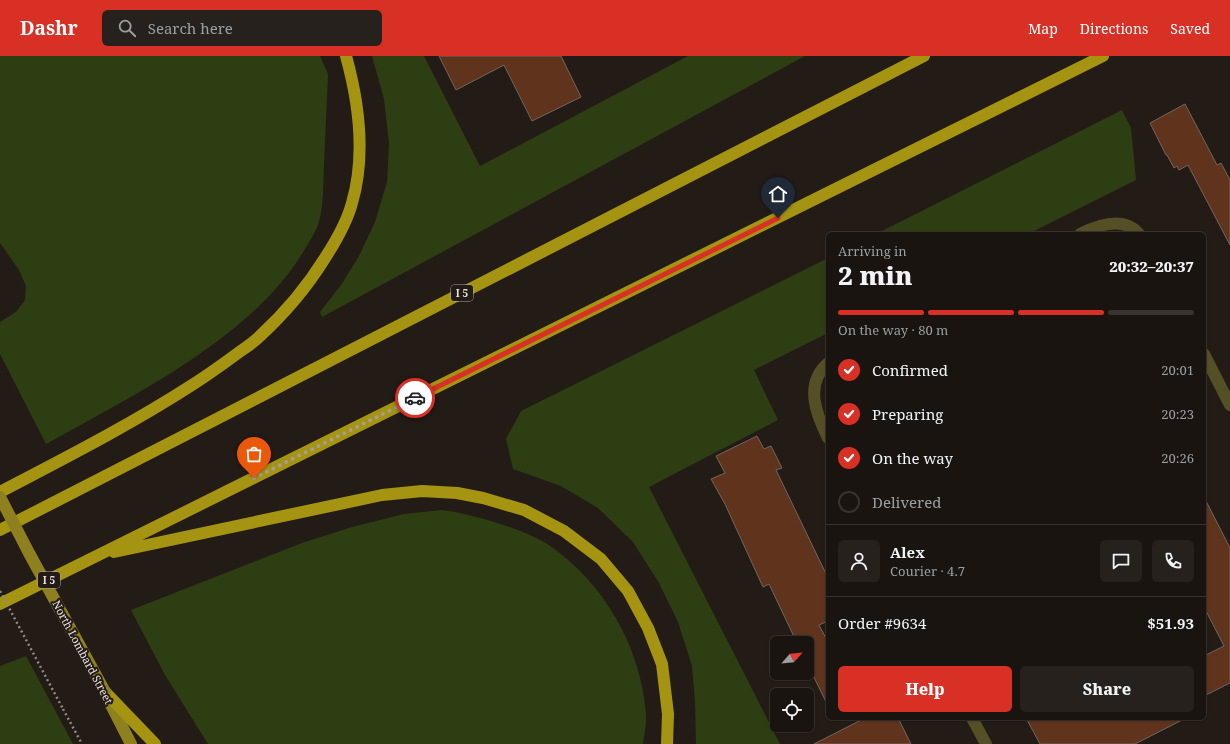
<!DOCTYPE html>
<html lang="en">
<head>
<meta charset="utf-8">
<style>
  body { margin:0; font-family:"Noto Serif",serif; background:#27211e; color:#f1f3f6; height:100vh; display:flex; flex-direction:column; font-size:15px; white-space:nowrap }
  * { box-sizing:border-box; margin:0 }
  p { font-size:13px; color:#9f9e9f }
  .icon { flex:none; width:22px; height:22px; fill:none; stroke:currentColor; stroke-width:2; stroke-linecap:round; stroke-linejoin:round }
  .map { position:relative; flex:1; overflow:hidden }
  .side { position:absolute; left:826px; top:176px; width:380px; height:488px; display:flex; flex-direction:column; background:#1a1410; border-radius:6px; box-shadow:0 1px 3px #0004,0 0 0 1px #383330 }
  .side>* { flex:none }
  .needle { width:26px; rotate:63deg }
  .buttons { position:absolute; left:770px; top:580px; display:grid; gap:8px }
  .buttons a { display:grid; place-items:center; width:44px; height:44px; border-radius:6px; background:#1a1410; box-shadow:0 1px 3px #0004,0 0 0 1px #383330; font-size:20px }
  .pin { position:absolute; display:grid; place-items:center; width:34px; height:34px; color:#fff; margin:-41px -17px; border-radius:50% 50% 50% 0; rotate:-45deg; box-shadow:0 0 4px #0007 }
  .pin .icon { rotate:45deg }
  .courier { position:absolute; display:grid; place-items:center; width:40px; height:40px; margin:-20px; border:3px solid #d93025; border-radius:50%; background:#fff; color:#222; box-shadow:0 1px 5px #0007 }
  .overview em { font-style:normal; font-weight:800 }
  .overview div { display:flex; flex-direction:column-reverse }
  .overview { display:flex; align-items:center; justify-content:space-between; height:68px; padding:0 12px }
  h1 { font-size:26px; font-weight:800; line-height:30px }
  .bar { display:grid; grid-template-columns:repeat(4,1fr); gap:6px 4px; align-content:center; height:48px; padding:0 12px }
  .bar i { height:5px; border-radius:3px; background:#383330 }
  .bar .selected { background:#d93025 }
  .bar p { grid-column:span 4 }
  .line { display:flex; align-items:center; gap:10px; padding:0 12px; border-top:1px solid #383330 }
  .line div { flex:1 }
  .round { display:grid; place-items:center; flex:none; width:42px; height:42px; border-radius:6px; background:#27211e }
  ol { padding:0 12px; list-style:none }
  li { display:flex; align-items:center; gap:12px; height:44px }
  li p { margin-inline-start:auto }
  li .icon { padding:4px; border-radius:50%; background:#d93025; color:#fff; stroke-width:4 }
  li:last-child { color:#9f9e9f }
  li i { width:22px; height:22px; border:2px solid #383330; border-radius:50% }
  .primary-button { display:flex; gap:8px; margin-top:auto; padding:8px 12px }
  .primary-button a { flex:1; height:46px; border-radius:6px; background:#d93025; color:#fff; font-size:16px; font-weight:800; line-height:46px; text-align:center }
  .primary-button a+a { background:#27211e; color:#f1f3f6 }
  header { display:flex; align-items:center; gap:24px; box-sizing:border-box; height:56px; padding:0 20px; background:#d93025; color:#fff }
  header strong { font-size:19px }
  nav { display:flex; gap:22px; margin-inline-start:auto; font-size:14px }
  .search { width:280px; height:36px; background:#27211e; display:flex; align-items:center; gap:10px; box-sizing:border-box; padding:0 14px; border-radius:6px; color:#9f9e9f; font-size:15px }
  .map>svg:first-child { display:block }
</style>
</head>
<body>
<header>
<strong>Dashr</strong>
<div class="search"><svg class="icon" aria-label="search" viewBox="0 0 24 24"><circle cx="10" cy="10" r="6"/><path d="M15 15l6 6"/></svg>Search here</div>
<nav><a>Map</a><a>Directions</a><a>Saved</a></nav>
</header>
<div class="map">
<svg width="1230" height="688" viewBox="0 0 1230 688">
  <rect width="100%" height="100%" fill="#231b16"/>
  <!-- green -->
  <path fill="#2e3e13" d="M 0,0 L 320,0 L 328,18 C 327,48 325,79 324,109 C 323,129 324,150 318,169 C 315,177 309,186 305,193 C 254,281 132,340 46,388 L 0,298 L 0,266 L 16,256 L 25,244 L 26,230 L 19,214 L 0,187 Z
    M 372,0 L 424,0 L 480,110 L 688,0 L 805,0 L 322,261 L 320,256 L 341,229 L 359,200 L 375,166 L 387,126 L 389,88 L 384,43 Z
    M 1122,54 L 1131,72 L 1136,124 L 1028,178 L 876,178 Z
    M 828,202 L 828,277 L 754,314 L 778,364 L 649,431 L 780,688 L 696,688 L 695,646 L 692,610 L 678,566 L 659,527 L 633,486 L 598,452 L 561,430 L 513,413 L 506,383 L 521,355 Z
    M 442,454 C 472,458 524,473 549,489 C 604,527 641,591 646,658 C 647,667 644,678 643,688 L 208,688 L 165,619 L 131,554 L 302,487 L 352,471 L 404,458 Z
    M 26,600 L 73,688 L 0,688 L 0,610 Z"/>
  <!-- building -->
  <path fill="#60331c" stroke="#716661" d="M 439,0 L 561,0 L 581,41 L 532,65 L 504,9 L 456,34 Z
    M 1185,48 L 1217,109 L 1221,107 L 1230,124 L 1230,189 L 1188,109 L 1179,114 L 1177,110 L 1174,112 L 1167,99 L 1166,99 L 1150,67 Z
    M 757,380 L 764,393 L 771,390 L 782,412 L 776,414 L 828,522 L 828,565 L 819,569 L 828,586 L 828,650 L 807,607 L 807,587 L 797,587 L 769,528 L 763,531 L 725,448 L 711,423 L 725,417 L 716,400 Z
    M 1204,441 L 1230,492 L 1230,627 L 1204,640 L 1204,600 L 1224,590 L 1204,551 Z
    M 865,662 L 898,662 L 911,688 L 814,688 Z
    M 1026,662 L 1186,662 L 1135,688 L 1040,688 Z"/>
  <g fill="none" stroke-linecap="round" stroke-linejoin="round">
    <!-- path -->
    <path stroke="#908985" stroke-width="2.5" stroke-dasharray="2 3" stroke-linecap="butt" d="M 63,653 L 82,688"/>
    <!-- minor -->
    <path stroke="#554f26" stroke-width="12" d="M 1080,178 C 1098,169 1124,160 1139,178
      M 1204,298 L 1230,349
      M 828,307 C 804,328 816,358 828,382
      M 972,662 L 986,688"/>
    <!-- major -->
    <path stroke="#8e801e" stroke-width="12" d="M 107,641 L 131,688"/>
    <!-- highway -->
    <path stroke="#a59411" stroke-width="12" d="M 0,436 C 65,402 130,369 192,329 C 208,319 223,308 238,297 C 245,292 253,287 260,280 C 285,257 307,231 325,202 C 336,185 347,166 352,147 C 366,99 359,47 346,0
      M 0,474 L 924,0
      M 114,496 L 382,439 L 422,435 L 457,437 L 483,442 L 524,454 L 564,475 L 601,503 L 628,535 L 648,572 L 662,608 L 668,658 L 667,688
      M 0,548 L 1103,0
      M 105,636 L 155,688"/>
    <!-- path-bridge -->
    <path stroke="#908985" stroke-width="2.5" stroke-dasharray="2 3" stroke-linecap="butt" d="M 0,535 L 63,653"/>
    <!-- major-bridge -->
    <path stroke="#8e801e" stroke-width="12" d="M 0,441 L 29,497 L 105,636"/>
  </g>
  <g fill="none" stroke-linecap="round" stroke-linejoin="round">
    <!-- done -->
    <path stroke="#a49d99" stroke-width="4" stroke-dasharray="0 7.2" d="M 254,422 L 415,342"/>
    <!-- route -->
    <path stroke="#d93025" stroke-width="5" d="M 415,342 L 778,162"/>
  </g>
  <g text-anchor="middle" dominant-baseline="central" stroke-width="4" stroke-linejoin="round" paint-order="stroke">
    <!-- shield labels -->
    <g fill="#231b16" stroke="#aea7a3" stroke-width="1">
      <rect x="451" y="229" width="22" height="16" rx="3"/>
      <rect x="38" y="516" width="22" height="16" rx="3"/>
    </g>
    <g font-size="10" font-weight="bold" fill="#e9e3e0">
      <text x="462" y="237">I 5</text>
      <text x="49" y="524">I 5</text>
    </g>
    <!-- street labels -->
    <g font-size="11" fill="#e9e3e0" stroke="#231b16">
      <text transform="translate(83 596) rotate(62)">North Lombard Street</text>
    </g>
  </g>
</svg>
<div class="buttons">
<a><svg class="needle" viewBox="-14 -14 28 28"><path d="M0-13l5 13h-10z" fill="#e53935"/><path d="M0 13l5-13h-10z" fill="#9f9e9f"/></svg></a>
<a><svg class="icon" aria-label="locate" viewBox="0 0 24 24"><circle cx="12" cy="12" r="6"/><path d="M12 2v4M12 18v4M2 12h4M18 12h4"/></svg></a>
</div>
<div class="pin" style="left:254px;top:422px;background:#ea580c"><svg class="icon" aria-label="bag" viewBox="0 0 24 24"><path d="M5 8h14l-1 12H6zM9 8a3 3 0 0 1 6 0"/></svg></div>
<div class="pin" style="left:778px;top:162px;background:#1f2937"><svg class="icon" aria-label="home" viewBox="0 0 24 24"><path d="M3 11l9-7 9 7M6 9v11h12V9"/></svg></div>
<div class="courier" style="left:415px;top:342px"><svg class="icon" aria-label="car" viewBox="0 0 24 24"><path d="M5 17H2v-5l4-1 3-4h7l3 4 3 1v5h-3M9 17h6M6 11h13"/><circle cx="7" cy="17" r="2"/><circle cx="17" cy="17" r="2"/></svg></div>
<section class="side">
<div class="overview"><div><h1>2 min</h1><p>Arriving in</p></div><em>20:32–20:37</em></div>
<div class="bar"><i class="selected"></i><i class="selected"></i><i class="selected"></i><i></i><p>On the way · 80 m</p></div>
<ol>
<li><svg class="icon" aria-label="check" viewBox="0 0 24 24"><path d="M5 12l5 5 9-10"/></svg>Confirmed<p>20:01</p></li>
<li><svg class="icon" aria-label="check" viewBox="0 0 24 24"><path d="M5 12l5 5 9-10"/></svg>Preparing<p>20:23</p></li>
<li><svg class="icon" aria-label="check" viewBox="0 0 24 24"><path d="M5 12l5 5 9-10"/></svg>On the way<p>20:26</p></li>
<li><i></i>Delivered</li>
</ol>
<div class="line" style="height:72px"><a class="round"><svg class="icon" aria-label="person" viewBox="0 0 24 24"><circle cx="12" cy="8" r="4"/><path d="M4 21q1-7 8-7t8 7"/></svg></a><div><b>Alex</b><p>Courier · 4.7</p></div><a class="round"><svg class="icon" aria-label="chat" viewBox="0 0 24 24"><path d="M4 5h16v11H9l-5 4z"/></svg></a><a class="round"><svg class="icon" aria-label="phone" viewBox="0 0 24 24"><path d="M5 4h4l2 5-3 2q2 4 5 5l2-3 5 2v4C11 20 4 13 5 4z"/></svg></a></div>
<div class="line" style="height:52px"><div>Order #9634</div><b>$51.93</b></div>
<div class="primary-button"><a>Help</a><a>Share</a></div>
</section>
</div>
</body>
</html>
